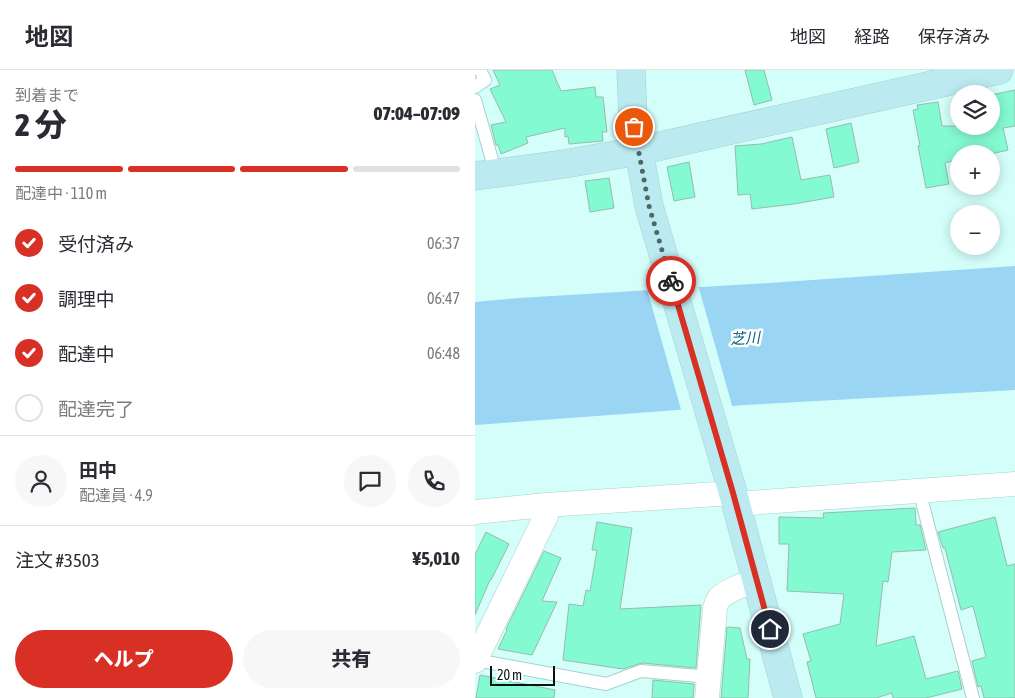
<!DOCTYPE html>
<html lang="ja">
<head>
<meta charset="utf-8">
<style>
  body { margin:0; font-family:"Asap Condensed","Noto Sans JP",sans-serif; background:#f7f7f7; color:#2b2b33; height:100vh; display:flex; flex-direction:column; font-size:19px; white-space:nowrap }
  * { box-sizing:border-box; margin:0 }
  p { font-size:16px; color:#7c7c81 }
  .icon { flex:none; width:28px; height:28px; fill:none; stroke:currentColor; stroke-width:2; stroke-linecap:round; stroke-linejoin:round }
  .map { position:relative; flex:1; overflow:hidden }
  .panel { display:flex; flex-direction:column; background:#fff; width:475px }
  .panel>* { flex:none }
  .buttons { position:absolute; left:475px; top:15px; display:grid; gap:10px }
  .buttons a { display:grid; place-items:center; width:50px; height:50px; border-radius:50%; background:#fff; box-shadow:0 2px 12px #0003; font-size:25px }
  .scale { position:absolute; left:15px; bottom:12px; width:65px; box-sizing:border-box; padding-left:5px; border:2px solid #061514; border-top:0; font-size:14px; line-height:18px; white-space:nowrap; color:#061514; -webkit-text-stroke:4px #fff; paint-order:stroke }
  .pin { position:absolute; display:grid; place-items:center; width:42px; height:42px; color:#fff; margin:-21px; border:2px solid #fff; border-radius:50%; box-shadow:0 1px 5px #0007 }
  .courier { position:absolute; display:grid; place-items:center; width:50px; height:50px; margin:-25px; border:4px solid #d93025; border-radius:50%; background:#fff; color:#222; box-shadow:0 1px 6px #0007 }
  .summary em { font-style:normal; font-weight:800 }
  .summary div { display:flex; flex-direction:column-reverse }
  .summary { display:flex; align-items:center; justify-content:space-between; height:85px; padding:0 15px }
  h1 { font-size:32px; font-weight:800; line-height:38px }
  .bar { display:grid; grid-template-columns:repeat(4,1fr); gap:8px 5px; align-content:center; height:60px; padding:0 15px }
  .bar i { height:6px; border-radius:4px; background:#e1e1e2 }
  .bar .active { background:#d93025 }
  .bar p { grid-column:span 4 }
  .line { display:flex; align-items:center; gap:12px; padding:0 15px; border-top:1px solid #e1e1e2 }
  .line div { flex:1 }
  .round { display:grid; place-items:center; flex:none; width:52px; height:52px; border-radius:26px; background:#f7f7f7 }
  ol { padding:0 15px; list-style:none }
  li { display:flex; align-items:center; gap:15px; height:55px }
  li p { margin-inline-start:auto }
  li .icon { padding:5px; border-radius:50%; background:#d93025; color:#fff; stroke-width:4 }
  li:last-child { color:#7c7c81 }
  li i { width:28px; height:28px; border:2px solid #e1e1e2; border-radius:50% }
  .cta { display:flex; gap:10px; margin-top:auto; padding:10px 15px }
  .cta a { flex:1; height:58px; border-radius:30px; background:#d93025; color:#fff; font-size:20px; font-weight:800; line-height:58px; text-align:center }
  .cta a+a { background:#f7f7f7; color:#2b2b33 }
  header { display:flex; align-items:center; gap:30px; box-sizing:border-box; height:70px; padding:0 25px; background:#fff; border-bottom:1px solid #e1e1e2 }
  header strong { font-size:24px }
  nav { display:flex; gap:28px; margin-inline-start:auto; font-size:18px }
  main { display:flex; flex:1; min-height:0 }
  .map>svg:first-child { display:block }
</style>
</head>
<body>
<header>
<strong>地図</strong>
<nav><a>地図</a><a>経路</a><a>保存済み</a></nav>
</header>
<main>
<section class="panel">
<div class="summary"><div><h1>2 分</h1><p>到着まで</p></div><em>07:04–07:09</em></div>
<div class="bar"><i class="active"></i><i class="active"></i><i class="active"></i><i></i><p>配達中 · 110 m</p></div>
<ol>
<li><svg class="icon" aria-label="check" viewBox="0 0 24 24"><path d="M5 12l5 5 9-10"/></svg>受付済み<p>06:37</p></li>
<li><svg class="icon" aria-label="check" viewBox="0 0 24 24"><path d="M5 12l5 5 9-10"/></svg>調理中<p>06:47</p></li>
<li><svg class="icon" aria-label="check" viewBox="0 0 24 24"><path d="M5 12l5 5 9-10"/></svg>配達中<p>06:48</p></li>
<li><i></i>配達完了</li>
</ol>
<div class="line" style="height:90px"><a class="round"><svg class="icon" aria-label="person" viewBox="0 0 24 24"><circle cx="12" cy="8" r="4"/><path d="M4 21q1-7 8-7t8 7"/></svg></a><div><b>田中</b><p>配達員 · 4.9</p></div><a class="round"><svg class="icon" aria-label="chat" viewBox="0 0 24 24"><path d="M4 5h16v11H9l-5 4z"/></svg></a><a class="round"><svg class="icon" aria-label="phone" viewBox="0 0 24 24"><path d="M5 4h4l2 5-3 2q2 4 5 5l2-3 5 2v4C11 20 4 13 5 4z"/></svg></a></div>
<div class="line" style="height:65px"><div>注文 #3503</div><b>¥5,010</b></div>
<div class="cta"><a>ヘルプ</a><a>共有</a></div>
</section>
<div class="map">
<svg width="540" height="628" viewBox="0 0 540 628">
  <rect width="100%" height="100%" fill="#d3fefa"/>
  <!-- water -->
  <path fill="#9ad5f4" d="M 540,196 L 540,320 L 271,335 L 0,355 L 0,232 L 44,228 L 294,213 Z"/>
  <!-- pier -->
  <path fill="#d3fefa" d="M 223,215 L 258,339 L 207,343 L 172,219 Z"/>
  <!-- building -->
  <path fill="#83fad2" stroke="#97bbad" d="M 18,0 L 77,0 L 86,21 L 120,17 L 121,27 L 128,27 L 132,62 L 127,62 L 128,71 L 94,74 L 93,66 L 90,67 L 90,58 L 51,67 L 53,73 L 26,84 L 23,75 L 21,75 L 16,55 L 31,52 L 15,19 L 25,15 Z
    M 270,0 L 289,0 L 297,30 L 279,35 Z
    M 540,20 L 540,56 L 528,58 L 533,80 L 516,84 L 480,84 L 481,90 L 470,93 L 474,114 L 451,118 L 443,76 L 445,76 L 438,40 L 443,39 L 442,35 L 463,32 L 467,56 L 516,56 L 516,25 Z
    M 376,53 L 384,92 L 359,98 L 351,59 Z
    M 317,67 L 326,110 L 355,105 L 359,127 L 319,134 L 277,139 L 275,124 L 263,125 L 260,76 L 286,74 Z
    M 214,92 L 220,127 L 199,131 L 192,97 Z
    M 134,108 L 139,138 L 115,142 L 110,111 Z
    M 440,438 L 441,455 L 445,455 L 451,480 L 417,482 L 413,512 L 408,511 L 401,576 L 439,566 L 451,609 L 483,601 L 487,619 L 451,628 L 418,628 L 417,623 L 401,628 L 341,628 L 332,592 L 336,591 L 328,564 L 365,554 L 369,524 L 312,521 L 314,474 L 304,474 L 304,447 L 349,448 L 348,443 Z
    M 520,447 L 532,496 L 540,494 L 540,628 L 509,628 L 506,616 L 503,617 L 497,591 L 511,587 L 498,536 L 486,540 L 470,478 L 468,478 L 463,462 Z
    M 122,452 L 157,458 L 145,539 L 226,535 L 221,598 L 167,593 L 148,599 L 88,590 L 94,534 L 108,536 L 111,520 L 115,521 L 122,480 L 117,480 Z
    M 11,462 L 34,474 L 16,510 L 15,510 L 0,545 L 0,485 Z
    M 69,481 L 86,488 L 67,531 L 82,532 L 57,585 L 23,579 L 32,560 L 31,559 Z
    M 252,557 L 265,558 L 272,589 L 275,589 L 273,628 L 246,628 Z
    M 5,605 L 80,620 L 79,628 L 1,628 Z
    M 178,610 L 219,614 L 218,628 L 177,628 Z"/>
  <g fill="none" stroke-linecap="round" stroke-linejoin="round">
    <defs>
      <path id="lane" d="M 0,17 L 10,10 L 5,0
        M 0,30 L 21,104
        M 444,420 L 498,628
        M 1,590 L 131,614 L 166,601 L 235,607"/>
      <path id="street" d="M 260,434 L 540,414
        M 0,442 L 71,435 L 258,423
        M 0,591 L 71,446 L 71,435
        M 232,628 L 240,538 C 241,535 242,532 243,530 C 250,520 271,514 282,510"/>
      <path id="secondary" d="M 156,0 L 158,48 L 174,136 L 258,423 L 313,628
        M 0,106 L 89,94 L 163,81 L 524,0"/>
    </defs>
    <!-- lane casing -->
    <use href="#lane" stroke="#a7d1cd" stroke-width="14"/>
    <!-- street casing -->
    <use href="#street" stroke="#a7d1cd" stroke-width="25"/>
    <!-- secondary casing -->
    <use href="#secondary" stroke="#a7d1cd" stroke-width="29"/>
    <!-- lane -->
    <use href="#lane" stroke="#fff" stroke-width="12"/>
    <!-- street -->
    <use href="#street" stroke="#fff" stroke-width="24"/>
    <!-- secondary -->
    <use href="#secondary" stroke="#bceaf1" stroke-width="28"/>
  </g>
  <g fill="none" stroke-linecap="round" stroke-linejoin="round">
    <!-- done -->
    <path stroke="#4e6764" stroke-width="5" stroke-dasharray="0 9" d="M 159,57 L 174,136 L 196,211"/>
    <!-- route -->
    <path stroke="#d93025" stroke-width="6" d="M 196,211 L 258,423 L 295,559"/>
  </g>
  <g text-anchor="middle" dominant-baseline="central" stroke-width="5" stroke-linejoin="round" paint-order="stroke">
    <!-- water labels -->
    <g font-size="15" font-style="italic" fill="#005e7f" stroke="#fff">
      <text transform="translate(270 268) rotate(-3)">芝川</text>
    </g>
  </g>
</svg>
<div class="buttons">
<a><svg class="icon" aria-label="layers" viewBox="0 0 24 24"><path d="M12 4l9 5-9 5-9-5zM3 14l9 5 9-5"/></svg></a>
<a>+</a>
<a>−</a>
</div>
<div class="scale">20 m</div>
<div class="pin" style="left:159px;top:57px;background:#ea580c"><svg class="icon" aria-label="bag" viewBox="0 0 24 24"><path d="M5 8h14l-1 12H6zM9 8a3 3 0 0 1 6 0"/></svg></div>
<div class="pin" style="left:295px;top:559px;background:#1f2937"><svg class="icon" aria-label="home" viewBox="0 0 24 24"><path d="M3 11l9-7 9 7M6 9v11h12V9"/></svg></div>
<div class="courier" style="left:196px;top:211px"><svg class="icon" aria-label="bike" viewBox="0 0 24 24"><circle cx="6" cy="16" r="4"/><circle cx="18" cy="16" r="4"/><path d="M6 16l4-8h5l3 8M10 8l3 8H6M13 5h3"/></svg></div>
</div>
</main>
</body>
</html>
